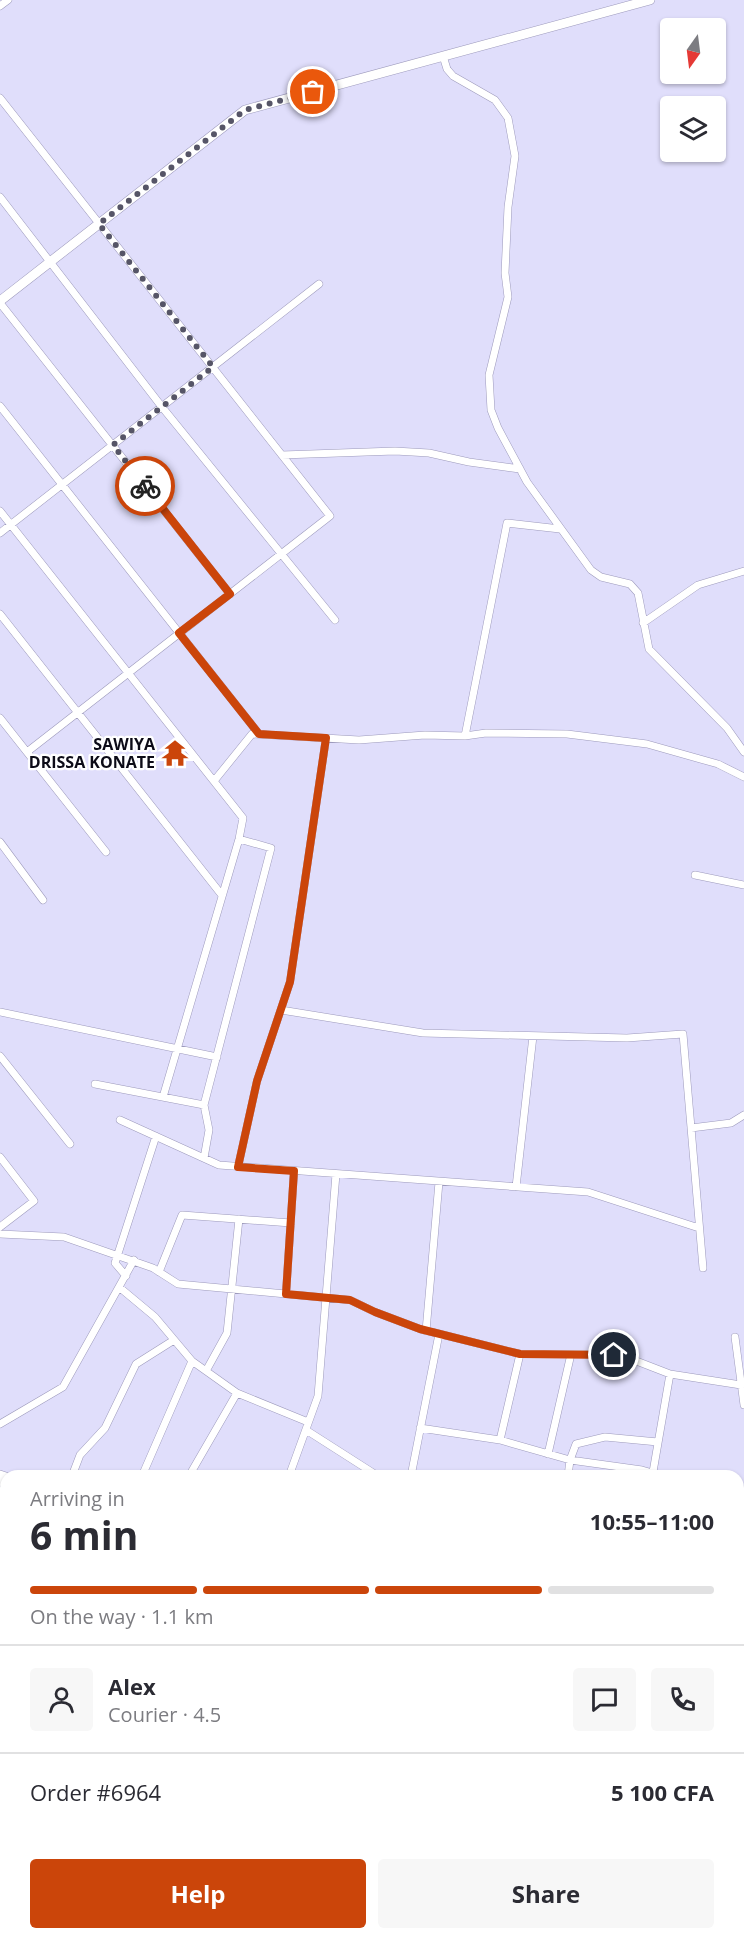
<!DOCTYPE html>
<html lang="en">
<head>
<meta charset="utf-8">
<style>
  body { margin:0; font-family:"Open Sans",sans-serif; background:#f7f7f7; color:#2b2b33; height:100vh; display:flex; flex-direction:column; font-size:22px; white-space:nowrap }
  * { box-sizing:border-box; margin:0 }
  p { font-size:20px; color:#7c7c81 }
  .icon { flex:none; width:33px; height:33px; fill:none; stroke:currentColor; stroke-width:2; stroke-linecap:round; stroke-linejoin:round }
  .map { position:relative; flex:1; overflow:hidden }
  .sheet { position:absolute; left:0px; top:1470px; width:744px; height:470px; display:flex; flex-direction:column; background:#fff; border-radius:18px 18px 0 0; box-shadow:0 2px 4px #0004 }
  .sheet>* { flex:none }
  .needle { width:39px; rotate:194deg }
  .tools { position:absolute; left:660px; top:18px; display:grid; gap:12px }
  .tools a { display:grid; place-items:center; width:66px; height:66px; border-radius:6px; background:#fff; box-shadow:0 2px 4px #0004; font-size:30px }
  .pin { position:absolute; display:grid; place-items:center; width:51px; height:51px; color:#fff; margin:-26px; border:3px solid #fff; border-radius:50%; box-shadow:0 2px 6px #0007 }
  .courier { position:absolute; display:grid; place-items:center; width:60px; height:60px; margin:-30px; border:4px solid #cb450a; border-radius:50%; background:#fff; color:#222; box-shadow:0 2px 8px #0007 }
  .summary em { font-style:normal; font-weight:700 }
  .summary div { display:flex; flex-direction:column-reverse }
  .summary { display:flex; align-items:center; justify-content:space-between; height:102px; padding:0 30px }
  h1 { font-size:39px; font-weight:700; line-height:45px }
  .bar { display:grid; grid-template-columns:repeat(4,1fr); gap:9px 6px; align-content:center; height:72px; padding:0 30px }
  .bar i { height:8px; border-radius:4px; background:#e1e1e2 }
  .bar .active { background:#cb450a }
  .bar p { grid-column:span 4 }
  .line { display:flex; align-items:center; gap:15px; padding:0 30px; border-top:2px solid #e1e1e2 }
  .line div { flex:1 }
  .round { display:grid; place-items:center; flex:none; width:63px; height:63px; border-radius:6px; background:#f7f7f7 }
  .action { display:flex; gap:12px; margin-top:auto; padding:12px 30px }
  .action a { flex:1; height:69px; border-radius:6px; background:#cb450a; color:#fff; font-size:24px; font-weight:700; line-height:69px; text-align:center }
  .action a+a { background:#f7f7f7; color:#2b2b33 }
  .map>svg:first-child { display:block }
</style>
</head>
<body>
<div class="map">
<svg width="744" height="1939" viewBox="0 0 744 1939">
  <rect width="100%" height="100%" fill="#e0defb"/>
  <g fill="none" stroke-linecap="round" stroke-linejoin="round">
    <defs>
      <path id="street" d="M 0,6 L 8,0
        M 443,56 L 447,69 L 453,76 L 495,100 L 508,118 L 515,156 L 508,207 L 505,273 L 508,297 L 489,375 L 491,410 L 498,428 L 527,482 L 591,570 L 601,577 L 630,584 L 638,593 L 649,649 L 727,728 L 744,752
        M 0,98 L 330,516 L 27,752
        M 0,197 L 162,407 L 335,620
        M 0,303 L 230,594
        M 0,406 L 259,734
        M 282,455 L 395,451 L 429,453 L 469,462 L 520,469
        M 0,511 L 243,818 L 239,839 L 163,1097
        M 0,533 L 319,284
        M 0,614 L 221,894
        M 643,623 L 698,585 L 744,571
        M 0,718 L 106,852
        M 465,736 L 507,523 L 560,529
        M 214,781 L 252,734 L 359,740 L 425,735 L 465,736 L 486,733 L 567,734 L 647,744 L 718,764 L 744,777
        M 0,842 L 43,900
        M 695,875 L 744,885
        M 281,1010 L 423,1033 L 627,1038 L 683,1034 L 703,1268
        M 0,1012 L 217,1057
        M 0,1056 L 70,1144
        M 95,1084 L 204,1105
        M 120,1120 L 219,1165 L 588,1192 L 699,1228
        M 691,1128 L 731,1123 L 744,1115
        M 0,1157 L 34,1201 L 0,1227
        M 204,1158 L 209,1130 L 204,1105 L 271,848 L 239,839
        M 238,1167 L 257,1081 L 290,982 L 326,738
        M 516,1187 L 533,1036
        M 0,1234 L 64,1237 L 153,1268 L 178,1284 L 350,1300 L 375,1312 L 420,1329 L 520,1354 L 601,1354 L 626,1357 L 670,1374 L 741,1385
        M 159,1272 L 182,1215 L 291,1223
        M 126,1276 L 115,1263 L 156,1136
        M 119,1287 L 155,1317 L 192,1361 L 237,1393 L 308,1422
        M 286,1294 L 294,1171
        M 426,1331 L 439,1182
        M 735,1337 L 744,1405
        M 206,1371 L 227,1333 L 239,1219
        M 0,1424 L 63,1387 L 134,1260
        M 420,1428 L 500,1440 L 570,1460 L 642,1470 L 663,1476
        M 306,1430 L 378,1476
        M 500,1440 L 520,1354
        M 548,1454 L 571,1354
        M 653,1472 L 670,1374
        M 0,1474 L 6,1476
        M 72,1476 L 80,1455 L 105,1428 L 136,1364 L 174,1340
        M 142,1476 L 192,1361
        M 189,1476 L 237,1393
        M 289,1476 L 318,1396 L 336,1174
        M 411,1476 L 439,1334
        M 568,1476 L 570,1460 L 576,1444 L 605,1437 L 658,1442
        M 0,1479 L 6,1488
        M 738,1497 L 744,1497
        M 738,1571 L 744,1553
        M 738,1598 L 744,1601
        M 738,1733 L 744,1739
        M 738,1764 L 744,1767
        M 0,1817 L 6,1824
        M 0,1895 L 6,1903
        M 30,1934 L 35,1939
        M 95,1934 L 100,1939
        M 515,1934 L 518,1939
        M 411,1935 L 421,1934
        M 234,1939 L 236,1934
        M 620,1939 L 621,1934"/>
      <path id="secondary" d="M 0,301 L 245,110 L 650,0"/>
    </defs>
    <!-- street casing -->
    <use href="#street" stroke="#9d9abc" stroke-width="8"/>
    <!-- secondary casing -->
    <use href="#secondary" stroke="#9d9abc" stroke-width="10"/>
    <!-- street -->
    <use href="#street" stroke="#fff" stroke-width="7"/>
    <!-- secondary -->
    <use href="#secondary" stroke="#fff" stroke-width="9"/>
  </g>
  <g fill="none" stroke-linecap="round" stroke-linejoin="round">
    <!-- done -->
    <path stroke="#565567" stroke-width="6" stroke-dasharray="0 10.8" d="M 145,486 L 113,445 L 213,367 L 99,224 L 245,110 L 313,92"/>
    <!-- route -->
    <path stroke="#cb450a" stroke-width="8" d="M 145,486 L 230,594 L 179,633 L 259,734 L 326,738 L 290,982 L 257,1081 L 238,1167 L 294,1171 L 286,1294 L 350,1300 L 375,1312 L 420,1329 L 520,1354 L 614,1355"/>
  </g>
  <!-- icons -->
  <defs>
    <symbol id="temple-bare" viewBox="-9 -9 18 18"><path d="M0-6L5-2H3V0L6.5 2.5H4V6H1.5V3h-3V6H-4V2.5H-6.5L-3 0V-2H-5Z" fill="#cb450a" stroke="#fff" stroke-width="2.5" paint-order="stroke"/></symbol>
  </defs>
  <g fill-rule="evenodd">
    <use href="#temple-bare" x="156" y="734" width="38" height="38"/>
  </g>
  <g text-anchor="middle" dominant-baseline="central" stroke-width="4.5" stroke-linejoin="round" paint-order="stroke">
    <!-- poi labels -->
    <g font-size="16" font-weight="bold" fill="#0c0b17" stroke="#fff" text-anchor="end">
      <text x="155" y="744">SAWIYA<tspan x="155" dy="18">DRISSA KONATE</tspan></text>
    </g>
  </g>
</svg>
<div class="tools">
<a><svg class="needle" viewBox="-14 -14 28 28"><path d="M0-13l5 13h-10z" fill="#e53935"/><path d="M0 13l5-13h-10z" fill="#7c7c81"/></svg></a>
<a><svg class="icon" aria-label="layers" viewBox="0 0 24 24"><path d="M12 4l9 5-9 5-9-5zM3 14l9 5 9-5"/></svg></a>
</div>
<div class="pin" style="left:313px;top:92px;background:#ea580c"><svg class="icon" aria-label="bag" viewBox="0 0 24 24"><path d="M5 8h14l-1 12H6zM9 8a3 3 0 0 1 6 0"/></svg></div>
<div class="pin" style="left:614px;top:1355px;background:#1f2937"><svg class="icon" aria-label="home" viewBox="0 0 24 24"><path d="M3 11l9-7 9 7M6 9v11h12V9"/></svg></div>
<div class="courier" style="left:145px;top:486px"><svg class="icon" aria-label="bike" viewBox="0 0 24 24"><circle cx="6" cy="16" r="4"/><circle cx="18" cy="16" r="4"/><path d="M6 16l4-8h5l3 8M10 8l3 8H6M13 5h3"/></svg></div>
<section class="sheet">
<div class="summary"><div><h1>6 min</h1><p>Arriving in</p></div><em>10:55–11:00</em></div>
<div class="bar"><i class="active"></i><i class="active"></i><i class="active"></i><i></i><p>On the way · 1.1 km</p></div>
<div class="line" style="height:108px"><a class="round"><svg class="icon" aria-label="person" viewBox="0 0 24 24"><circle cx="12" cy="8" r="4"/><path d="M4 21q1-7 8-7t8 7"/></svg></a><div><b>Alex</b><p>Courier · 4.5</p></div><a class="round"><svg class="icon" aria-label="chat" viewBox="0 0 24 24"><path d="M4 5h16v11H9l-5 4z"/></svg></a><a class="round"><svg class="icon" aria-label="phone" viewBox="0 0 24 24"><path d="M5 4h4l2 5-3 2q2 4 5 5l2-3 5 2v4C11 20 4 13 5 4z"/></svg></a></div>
<div class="line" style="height:78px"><div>Order #6964</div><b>5 100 CFA</b></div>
<div class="action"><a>Help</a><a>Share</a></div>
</section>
</div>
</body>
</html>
